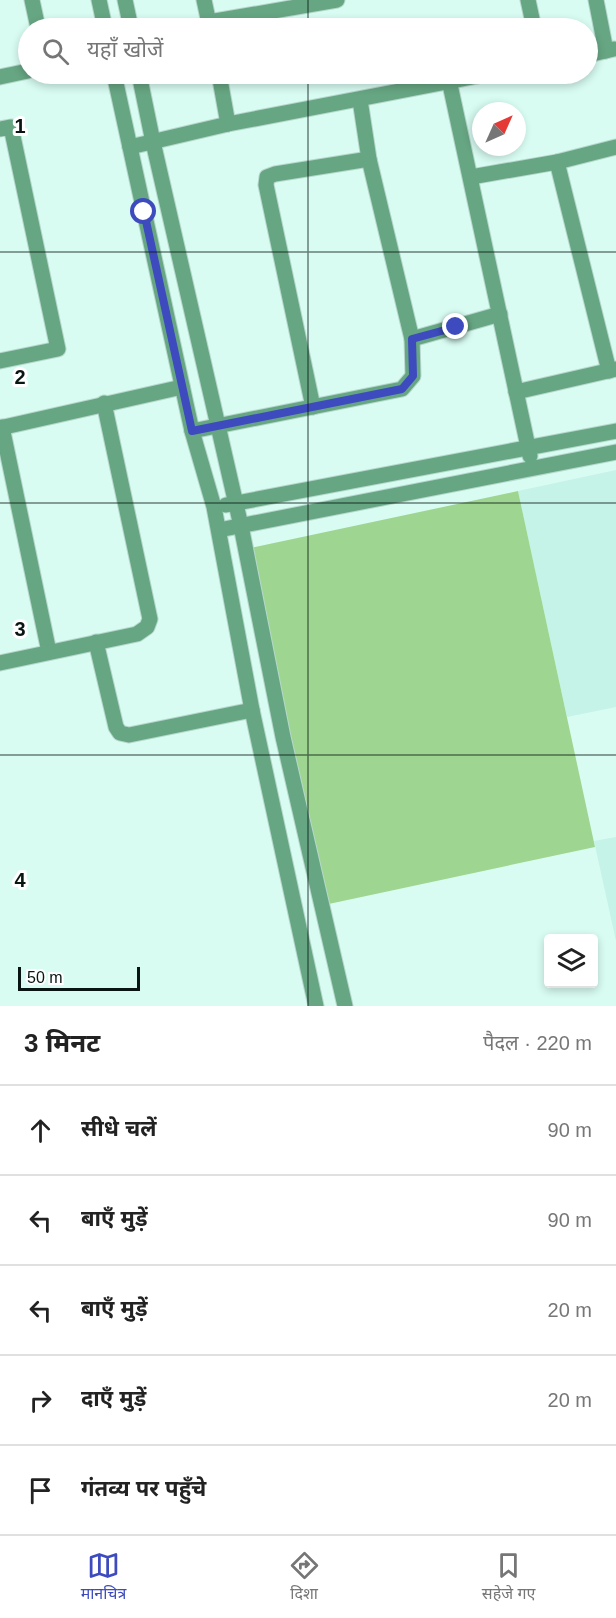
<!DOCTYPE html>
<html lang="hi">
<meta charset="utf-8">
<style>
body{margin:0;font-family:Arial,"Noto Sans Devanagari",sans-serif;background:#f2f2f2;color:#222}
.controls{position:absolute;right:18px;bottom:18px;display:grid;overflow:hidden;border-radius:6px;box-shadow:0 3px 9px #0003}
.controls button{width:54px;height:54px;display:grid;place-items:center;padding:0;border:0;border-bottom:2px solid #e0e0e0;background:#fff;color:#222;font:30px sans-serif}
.compass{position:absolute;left:472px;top:102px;width:54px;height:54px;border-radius:50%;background:#fff;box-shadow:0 3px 9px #0003;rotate:45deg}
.scale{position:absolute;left:18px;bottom:15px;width:122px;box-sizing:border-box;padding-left:6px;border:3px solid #081512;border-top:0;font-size:16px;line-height:21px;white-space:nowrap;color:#081512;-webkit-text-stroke:4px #fff;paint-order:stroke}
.stop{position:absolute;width:18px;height:18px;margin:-14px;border:4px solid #3d4bbe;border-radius:50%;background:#fff}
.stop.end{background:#3d4bbe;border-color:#fff;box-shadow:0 2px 6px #0008}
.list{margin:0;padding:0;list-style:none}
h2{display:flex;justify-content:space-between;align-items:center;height:78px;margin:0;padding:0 24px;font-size:26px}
h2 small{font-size:20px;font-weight:400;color:#767676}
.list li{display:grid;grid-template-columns:39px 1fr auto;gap:18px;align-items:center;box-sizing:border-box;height:90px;padding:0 24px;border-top:2px solid #e0e0e0}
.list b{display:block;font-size:22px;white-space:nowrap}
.list em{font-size:20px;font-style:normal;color:#767676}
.icon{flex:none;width:33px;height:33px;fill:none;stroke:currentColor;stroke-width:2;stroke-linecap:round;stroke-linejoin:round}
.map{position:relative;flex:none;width:616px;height:1006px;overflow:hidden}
.search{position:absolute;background:#fff;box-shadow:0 3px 9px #0003;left:18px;right:18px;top:18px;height:66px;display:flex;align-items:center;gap:15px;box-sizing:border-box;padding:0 21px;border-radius:33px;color:#767676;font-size:22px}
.sheet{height:528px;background:#fff}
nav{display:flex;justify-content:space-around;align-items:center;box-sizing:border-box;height:84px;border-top:2px solid #e0e0e0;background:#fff;font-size:16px;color:#767676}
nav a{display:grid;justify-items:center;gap:3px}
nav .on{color:#3d4bbe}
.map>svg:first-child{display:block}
.built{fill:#c5f3e7}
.green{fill:#9ed691}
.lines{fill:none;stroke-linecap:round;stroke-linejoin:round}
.minor-casing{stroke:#b7d7ce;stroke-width:17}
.minor{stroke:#67a683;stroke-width:15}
.route{stroke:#3d4bbe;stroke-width:8}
.grid{fill:none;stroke:#081512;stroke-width:1.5;stroke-opacity:0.55}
.grid-label{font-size:20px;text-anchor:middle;font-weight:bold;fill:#081512;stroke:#fff;stroke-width:6;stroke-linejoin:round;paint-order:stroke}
</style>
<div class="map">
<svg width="616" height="1006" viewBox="0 0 616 1006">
<rect width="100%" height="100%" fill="#d8fcf2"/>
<g class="built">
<polygon points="616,470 616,707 567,717 518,491"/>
<polygon points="616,837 616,941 594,841"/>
</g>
<polygon class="green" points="518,491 595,847 324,905 246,549"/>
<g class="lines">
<defs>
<g id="minor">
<polyline points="32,0 38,28"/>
<polyline points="99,0 105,28"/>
<polyline points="125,0 131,28"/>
<polyline points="204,0 210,28"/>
<polyline points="528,0 534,28"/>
<polyline points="596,0 606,51"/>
<polyline points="209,22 337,0"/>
<polyline points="588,55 614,49"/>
<polyline points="114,74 192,431 214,507 252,710 316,1006"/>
<polyline points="139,74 153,142 241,526 283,737 345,1006"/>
<polyline points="219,74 228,124"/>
<polyline points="0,77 28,71"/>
<polyline points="449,80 530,456"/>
<polyline points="0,129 11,127 58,349 0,361"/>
<polyline points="130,147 228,124 488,74"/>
<polyline points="557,162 609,371"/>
<polyline points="471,177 557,162 616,147"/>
<polyline points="412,339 500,314"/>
<polyline points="516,392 616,369"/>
<polyline points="313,407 266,185 267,177 275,174 369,159"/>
<polyline points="2,427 49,652"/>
<polyline points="0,428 182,387"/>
<polyline points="192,431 402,389 413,376 412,339 369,159 360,100"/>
<polyline points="226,505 616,431"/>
<polyline points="219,530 616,452"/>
<polyline points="96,642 116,727 120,733 129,735 252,710"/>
<polyline points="0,663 137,634 147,627 150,619 104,403"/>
</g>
</defs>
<use href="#minor" class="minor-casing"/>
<use href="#minor" class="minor"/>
</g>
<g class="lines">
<polyline class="route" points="144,212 192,431 402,389 413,376 412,339 456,327"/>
</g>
<path class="grid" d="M 308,0 L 308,28M 308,74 L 308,1006M 0,252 L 616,252M 0,503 L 616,503M 0,755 L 616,755"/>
<g class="grid-label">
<text x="20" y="133">1</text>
<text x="20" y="384">2</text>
<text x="20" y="636">3</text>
<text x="20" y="887">4</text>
</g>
</svg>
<div class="controls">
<button><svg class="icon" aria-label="layers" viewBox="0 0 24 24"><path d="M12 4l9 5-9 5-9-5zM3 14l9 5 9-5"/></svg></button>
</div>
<svg class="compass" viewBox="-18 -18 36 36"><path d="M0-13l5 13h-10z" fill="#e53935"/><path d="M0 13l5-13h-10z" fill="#767676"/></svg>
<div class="scale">50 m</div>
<div class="stop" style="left:144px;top:212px"></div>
<div class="stop end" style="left:456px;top:327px"></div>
<div class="search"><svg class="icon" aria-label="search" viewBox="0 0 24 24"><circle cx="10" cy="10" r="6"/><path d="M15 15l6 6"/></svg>यहाँ खोजें</div>
</div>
<section class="sheet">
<h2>3 मिनट<small>पैदल · 220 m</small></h2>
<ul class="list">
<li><svg class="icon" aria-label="ahead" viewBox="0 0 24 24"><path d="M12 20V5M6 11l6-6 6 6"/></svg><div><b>सीधे चलें</b></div><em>90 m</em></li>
<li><svg class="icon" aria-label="left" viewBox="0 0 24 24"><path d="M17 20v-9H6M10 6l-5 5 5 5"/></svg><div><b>बाएँ मुड़ें</b></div><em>90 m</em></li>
<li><svg class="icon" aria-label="left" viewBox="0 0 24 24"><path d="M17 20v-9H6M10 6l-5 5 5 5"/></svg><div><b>बाएँ मुड़ें</b></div><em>20 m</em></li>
<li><svg class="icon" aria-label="right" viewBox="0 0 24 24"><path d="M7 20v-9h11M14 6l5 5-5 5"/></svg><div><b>दाएँ मुड़ें</b></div><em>20 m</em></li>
<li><svg class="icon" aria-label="arrive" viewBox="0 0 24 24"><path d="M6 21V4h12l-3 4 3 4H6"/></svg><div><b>गंतव्य पर पहुँचे</b></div></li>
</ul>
</section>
<nav>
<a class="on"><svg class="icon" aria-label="map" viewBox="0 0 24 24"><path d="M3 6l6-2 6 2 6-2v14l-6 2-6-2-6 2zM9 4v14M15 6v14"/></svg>मानचित्र</a>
<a><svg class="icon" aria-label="directions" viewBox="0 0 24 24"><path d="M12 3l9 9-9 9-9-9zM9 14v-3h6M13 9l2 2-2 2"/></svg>दिशा</a>
<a><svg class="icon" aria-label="saved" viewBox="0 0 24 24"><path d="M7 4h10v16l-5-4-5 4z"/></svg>सहेजे गए</a>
</nav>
